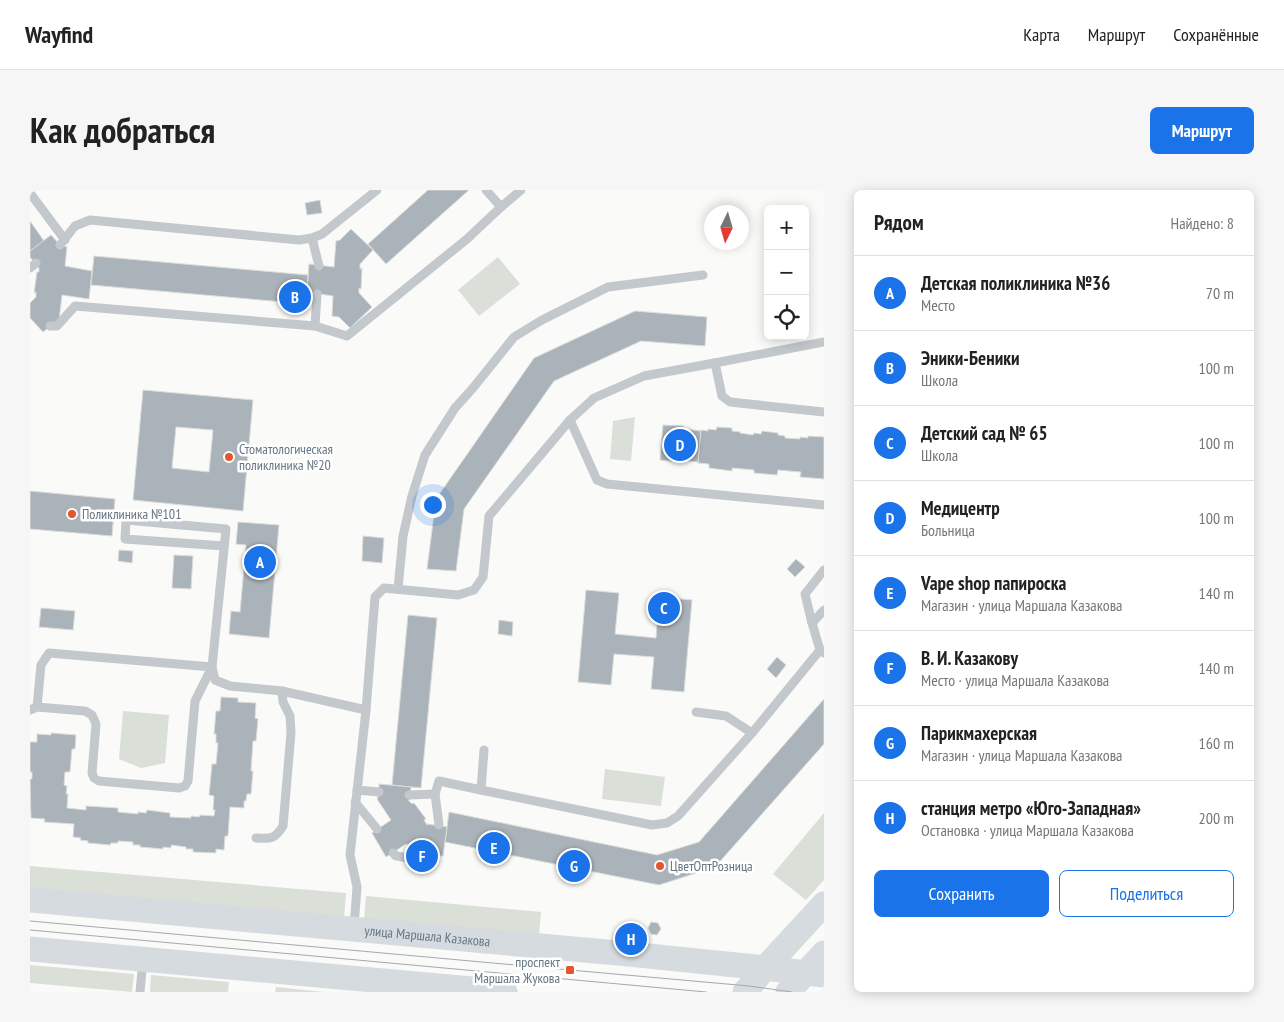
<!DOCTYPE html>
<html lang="ru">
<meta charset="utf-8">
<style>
body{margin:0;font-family:"PT Sans Narrow",sans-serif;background:#f6f6f6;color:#222}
.controls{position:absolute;right:15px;top:15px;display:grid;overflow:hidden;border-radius:8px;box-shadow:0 2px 12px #0003}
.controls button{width:45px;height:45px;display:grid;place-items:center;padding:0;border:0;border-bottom:1px solid #e0e0e0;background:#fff;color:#222;font:25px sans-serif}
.compass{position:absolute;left:674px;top:15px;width:45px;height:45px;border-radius:50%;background:#fff;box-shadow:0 2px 12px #0003;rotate:185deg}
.you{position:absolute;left:402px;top:314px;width:18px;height:18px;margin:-12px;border:4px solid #fff;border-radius:50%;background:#1a73e8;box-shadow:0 0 0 8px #1a73e833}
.badge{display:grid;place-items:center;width:32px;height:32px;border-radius:50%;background:#1a73e8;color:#fff;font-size:16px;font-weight:700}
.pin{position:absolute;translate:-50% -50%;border:2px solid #fff;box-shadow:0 1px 5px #0006}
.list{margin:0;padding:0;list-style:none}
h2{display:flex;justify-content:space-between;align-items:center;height:65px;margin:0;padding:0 20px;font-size:21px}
h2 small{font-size:16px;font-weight:400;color:#767676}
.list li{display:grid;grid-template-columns:32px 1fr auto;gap:15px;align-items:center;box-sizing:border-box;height:75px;padding:0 20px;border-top:1px solid #e0e0e0}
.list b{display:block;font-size:19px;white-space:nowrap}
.list p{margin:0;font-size:16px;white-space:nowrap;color:#767676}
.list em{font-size:16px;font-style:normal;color:#767676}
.actions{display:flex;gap:10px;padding:15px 20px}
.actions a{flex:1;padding:11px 0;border:1px solid #1a73e8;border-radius:8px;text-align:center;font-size:18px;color:#1a73e8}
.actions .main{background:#1a73e8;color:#fff}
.icon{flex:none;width:28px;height:28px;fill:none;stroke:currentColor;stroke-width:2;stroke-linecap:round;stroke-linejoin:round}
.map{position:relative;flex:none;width:794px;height:802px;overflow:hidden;border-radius:8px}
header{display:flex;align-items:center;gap:30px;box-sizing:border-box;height:70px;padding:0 25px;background:#fff;border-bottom:1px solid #e0e0e0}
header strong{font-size:24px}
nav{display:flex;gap:28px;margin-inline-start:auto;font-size:18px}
.intro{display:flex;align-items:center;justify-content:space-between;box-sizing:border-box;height:120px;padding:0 30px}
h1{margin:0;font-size:35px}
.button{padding:12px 22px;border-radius:8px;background:#1a73e8;color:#fff;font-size:18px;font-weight:700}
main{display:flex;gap:30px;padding:0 30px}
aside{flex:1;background:#fff;border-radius:8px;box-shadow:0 2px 12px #0003}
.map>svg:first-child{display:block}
.green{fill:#dadfd7}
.building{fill:#aab3b9;stroke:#dcdcda;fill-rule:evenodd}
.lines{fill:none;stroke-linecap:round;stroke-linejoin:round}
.lane{stroke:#c3c8cc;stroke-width:9}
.secondary{stroke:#d6dbdf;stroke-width:25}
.tram{stroke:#a2aab0;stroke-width:1}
.poi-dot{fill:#e4572e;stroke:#fff;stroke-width:2}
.labels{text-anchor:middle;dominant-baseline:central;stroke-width:5;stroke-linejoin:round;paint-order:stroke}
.poi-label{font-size:14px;fill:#657683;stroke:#fff;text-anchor:start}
.street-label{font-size:14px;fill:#657683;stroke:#fff}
</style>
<header>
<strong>Wayfind</strong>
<nav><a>Карта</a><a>Маршрут</a><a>Сохранённые</a></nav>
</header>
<div class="intro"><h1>Как добраться</h1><a class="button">Маршрут</a></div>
<main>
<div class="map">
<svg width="794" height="802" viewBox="0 0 794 802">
<rect width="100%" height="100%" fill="#fafaf8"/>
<g class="green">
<polygon points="468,67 490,94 449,126 428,100"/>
<polygon points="605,227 601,271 580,269 583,231"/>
<polygon points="93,521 139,525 135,573 111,578 89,569"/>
<polygon points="575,579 635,587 631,616 572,609"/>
<polygon points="794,623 794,690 776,710 743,684"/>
<polygon points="0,676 316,703 314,728 0,700"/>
<polygon points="336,706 511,722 509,746 334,730"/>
<polygon points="0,775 104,784 102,802 0,793"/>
<polygon points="121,785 199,792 198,802 120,802"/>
<polygon points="246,797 294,802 245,802"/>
</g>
<g class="building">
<polygon points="398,0 439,0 356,74 338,54"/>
<polygon points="290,10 292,23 277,25 275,13"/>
<polygon points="0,31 14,51 0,61"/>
<polygon points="321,39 343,60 330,74 330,79 332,78 331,99 329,98 329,103 342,117 320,138 309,127 302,126 303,106 277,102 279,74 304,77 306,51 310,50"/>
<polygon points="21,45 30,55 37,57 35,76 62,81 59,109 32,105 29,131 25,132 13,142 0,128 0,113 6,107 6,102 4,103 7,82 9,82 9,78 0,67 0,61"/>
<polygon points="64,66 278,85 276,114 61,95"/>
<polygon points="605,121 677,127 675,156 611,151 524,191 434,319 426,381 397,379 406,309 504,168"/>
<path d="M 113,200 L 223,210 L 213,321 L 103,310 ZM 146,237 L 183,240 L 179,282 L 142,278 Z"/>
<polygon points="633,235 653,236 655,239 671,241 668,272 648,270 647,272 630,270"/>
<polygon points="687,237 702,238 702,241 710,242 710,243 723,245 724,243 731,244 732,241 748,243 748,245 755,246 755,248 770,249 770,247 778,248 778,246 794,247 794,289 770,287 771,282 759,281 748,280 747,285 724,283 724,280 702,278 702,281 679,278 679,274 668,273 671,240 678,241 678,239 686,240"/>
<polygon points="0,301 85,309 82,346 0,339"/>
<polygon points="208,332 249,335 239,448 199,444 201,421 210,422 216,355 206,354"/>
<polygon points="333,346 354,348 352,373 332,371"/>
<polygon points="89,360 103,361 102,373 88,371"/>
<polygon points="144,365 163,366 161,399 142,398"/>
<polygon points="766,369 775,377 765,387 757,379"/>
<polygon points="556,400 589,403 585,444 626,448 629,407 662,410 654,502 621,499 624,467 584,464 581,495 548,492"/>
<polygon points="11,418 45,421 43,440 9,437"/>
<polygon points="378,425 407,428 391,598 362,595"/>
<polygon points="469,430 483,432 482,446 468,444"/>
<polygon points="747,467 756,475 746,488 737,479"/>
<polygon points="191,507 208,508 208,512 226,513 225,528 228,529 226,551 223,551 221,581 223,581 221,604 217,604 216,611 214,611 214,618 200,617 198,646 195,646 194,660 186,659 186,663 163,662 163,659 156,659 156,657 141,655 141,658 133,657 133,659 110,657 110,655 103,655 103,652 88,651 88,653 81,653 80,655 58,653 58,651 50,650 51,648 43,647 44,634 14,632 15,629 1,628 0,589 2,589 2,582 0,582 0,552 7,552 7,544 21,545 21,543 46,545 45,559 42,559 40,582 35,582 34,595 37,596 36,604 38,604 37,618 56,620 56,616 88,618 88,622 108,624 108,622 116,623 117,620 140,623 140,627 161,628 161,626 169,627 170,625 184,626 185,620 183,620 184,606 179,605 182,574 186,574 188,553 186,553 186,544 184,544 186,521 190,521"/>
<polygon points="794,509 794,554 685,677 629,695 415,652 419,622 627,665 669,652"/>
<polygon points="349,594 381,597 379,611 378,610 382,614 384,613 396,629 394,630 397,635 397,634 417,637 413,666 397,665 394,667 390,666 381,655 376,654 356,667 342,643 361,630 347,609 349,605"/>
<polygon points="621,732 628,733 631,739 627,745 621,744 618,738"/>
</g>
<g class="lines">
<g class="lane">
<polyline points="456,0 471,17"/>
<polyline points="0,3 35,50"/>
<polyline points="282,48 289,76"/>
<polyline points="30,55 45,36 60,30 269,50 282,48 292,44 347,0"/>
<polyline points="0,78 6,73"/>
<polyline points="20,136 27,136 45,116 285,136 317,146 437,49 471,17 491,0"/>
<polyline points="285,136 287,104"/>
<polyline points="685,173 692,206 700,212 794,222"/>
<polyline points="540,230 567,290 577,294 794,315"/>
<polyline points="368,399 373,346 382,306 395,265 425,218 443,198 484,147 512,130 578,97 673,85"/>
<polyline points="782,433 775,404 794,380"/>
<polyline points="794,463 790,460 782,433 794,420"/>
<polyline points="7,517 11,475 19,463 182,477 185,490 200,496 252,501 336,520"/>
<polyline points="0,520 7,517 55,521 62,525 66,534 62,583 64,588 69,591 149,598 155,596 158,591 165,511 182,477 196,339 96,330 95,349 194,356"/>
<polyline points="666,522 696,526 722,543"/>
<polyline points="454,560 451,600 622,635 637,633 648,626 722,543 790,460"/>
<polyline points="327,600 349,602"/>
<polyline points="379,605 405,604"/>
<polyline points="325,612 347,639"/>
<polyline points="409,635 405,604 409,591 451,600"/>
<path d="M 226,648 C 241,649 245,649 253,636 L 261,543 L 260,526 L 253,512 L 252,501"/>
<polyline points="363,663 366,666 394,670 406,665"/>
<polyline points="324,737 327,697 320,665 336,520 345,407 354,398 428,405 444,400 453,387 459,326 540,230 564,208 614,186 690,172 794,152"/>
<polyline points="110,802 113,770"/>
</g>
<g class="secondary">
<path id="s1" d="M 0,710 L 599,764 L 735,778 L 794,785"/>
<polyline points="0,759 475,802"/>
<polyline points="715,802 735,778 794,714"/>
<polyline points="758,802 794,763"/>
</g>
<g class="tram">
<polyline points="0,731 540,780 719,796 762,802"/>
<polyline points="0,740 676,802"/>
</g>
</g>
<g class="poi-dot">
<circle cx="199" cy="267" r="5"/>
<circle cx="42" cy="324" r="5"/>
<circle cx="630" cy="676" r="5"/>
<rect x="535" y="775" width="10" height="10" rx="2.5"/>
</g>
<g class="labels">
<g class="poi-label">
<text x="209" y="259">Стоматологическая<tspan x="209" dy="16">поликлиника №20</tspan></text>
<text x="52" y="324">Поликлиника №101</text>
<text x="640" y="676">ЦветОптРозница</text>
<text x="530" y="772" text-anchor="end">проспект<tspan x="530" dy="16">Маршала Жукова</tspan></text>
</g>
<g class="street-label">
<text stroke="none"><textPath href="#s1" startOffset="399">улица Маршала Казакова</textPath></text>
</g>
</g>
</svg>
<div class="controls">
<button>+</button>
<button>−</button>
<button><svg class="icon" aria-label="locate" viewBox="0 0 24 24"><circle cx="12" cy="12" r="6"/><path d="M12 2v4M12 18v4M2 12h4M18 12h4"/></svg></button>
</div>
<svg class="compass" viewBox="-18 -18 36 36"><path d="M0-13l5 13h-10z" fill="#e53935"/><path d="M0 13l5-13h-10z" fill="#767676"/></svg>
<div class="you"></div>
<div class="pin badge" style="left:230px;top:372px">A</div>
<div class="pin badge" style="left:265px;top:107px">B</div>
<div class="pin badge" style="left:634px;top:418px">C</div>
<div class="pin badge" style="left:650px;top:255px">D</div>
<div class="pin badge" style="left:464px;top:658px">E</div>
<div class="pin badge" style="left:392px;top:666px">F</div>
<div class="pin badge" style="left:544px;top:676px">G</div>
<div class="pin badge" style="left:601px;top:749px">H</div>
</div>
<aside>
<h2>Рядом<small>Найдено: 8</small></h2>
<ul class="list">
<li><span class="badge">A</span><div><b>Детская поликлиника №36</b><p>Место</p></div><em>70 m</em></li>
<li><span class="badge">B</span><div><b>Эники-Беники</b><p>Школа</p></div><em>100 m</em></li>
<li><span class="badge">C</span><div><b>Детский сад № 65</b><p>Школа</p></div><em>100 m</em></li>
<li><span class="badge">D</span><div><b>Медицентр</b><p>Больница</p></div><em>100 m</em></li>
<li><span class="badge">E</span><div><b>Vape shop папироска</b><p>Магазин · улица Маршала Казакова</p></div><em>140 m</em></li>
<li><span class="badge">F</span><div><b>В. И. Казакову</b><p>Место · улица Маршала Казакова</p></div><em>140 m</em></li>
<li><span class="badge">G</span><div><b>Парикмахерская</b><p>Магазин · улица Маршала Казакова</p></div><em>160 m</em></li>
<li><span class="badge">H</span><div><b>станция метро «Юго-Западная»</b><p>Остановка · улица Маршала Казакова</p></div><em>200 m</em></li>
</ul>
<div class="actions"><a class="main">Сохранить</a><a>Поделиться</a></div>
</aside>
</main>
